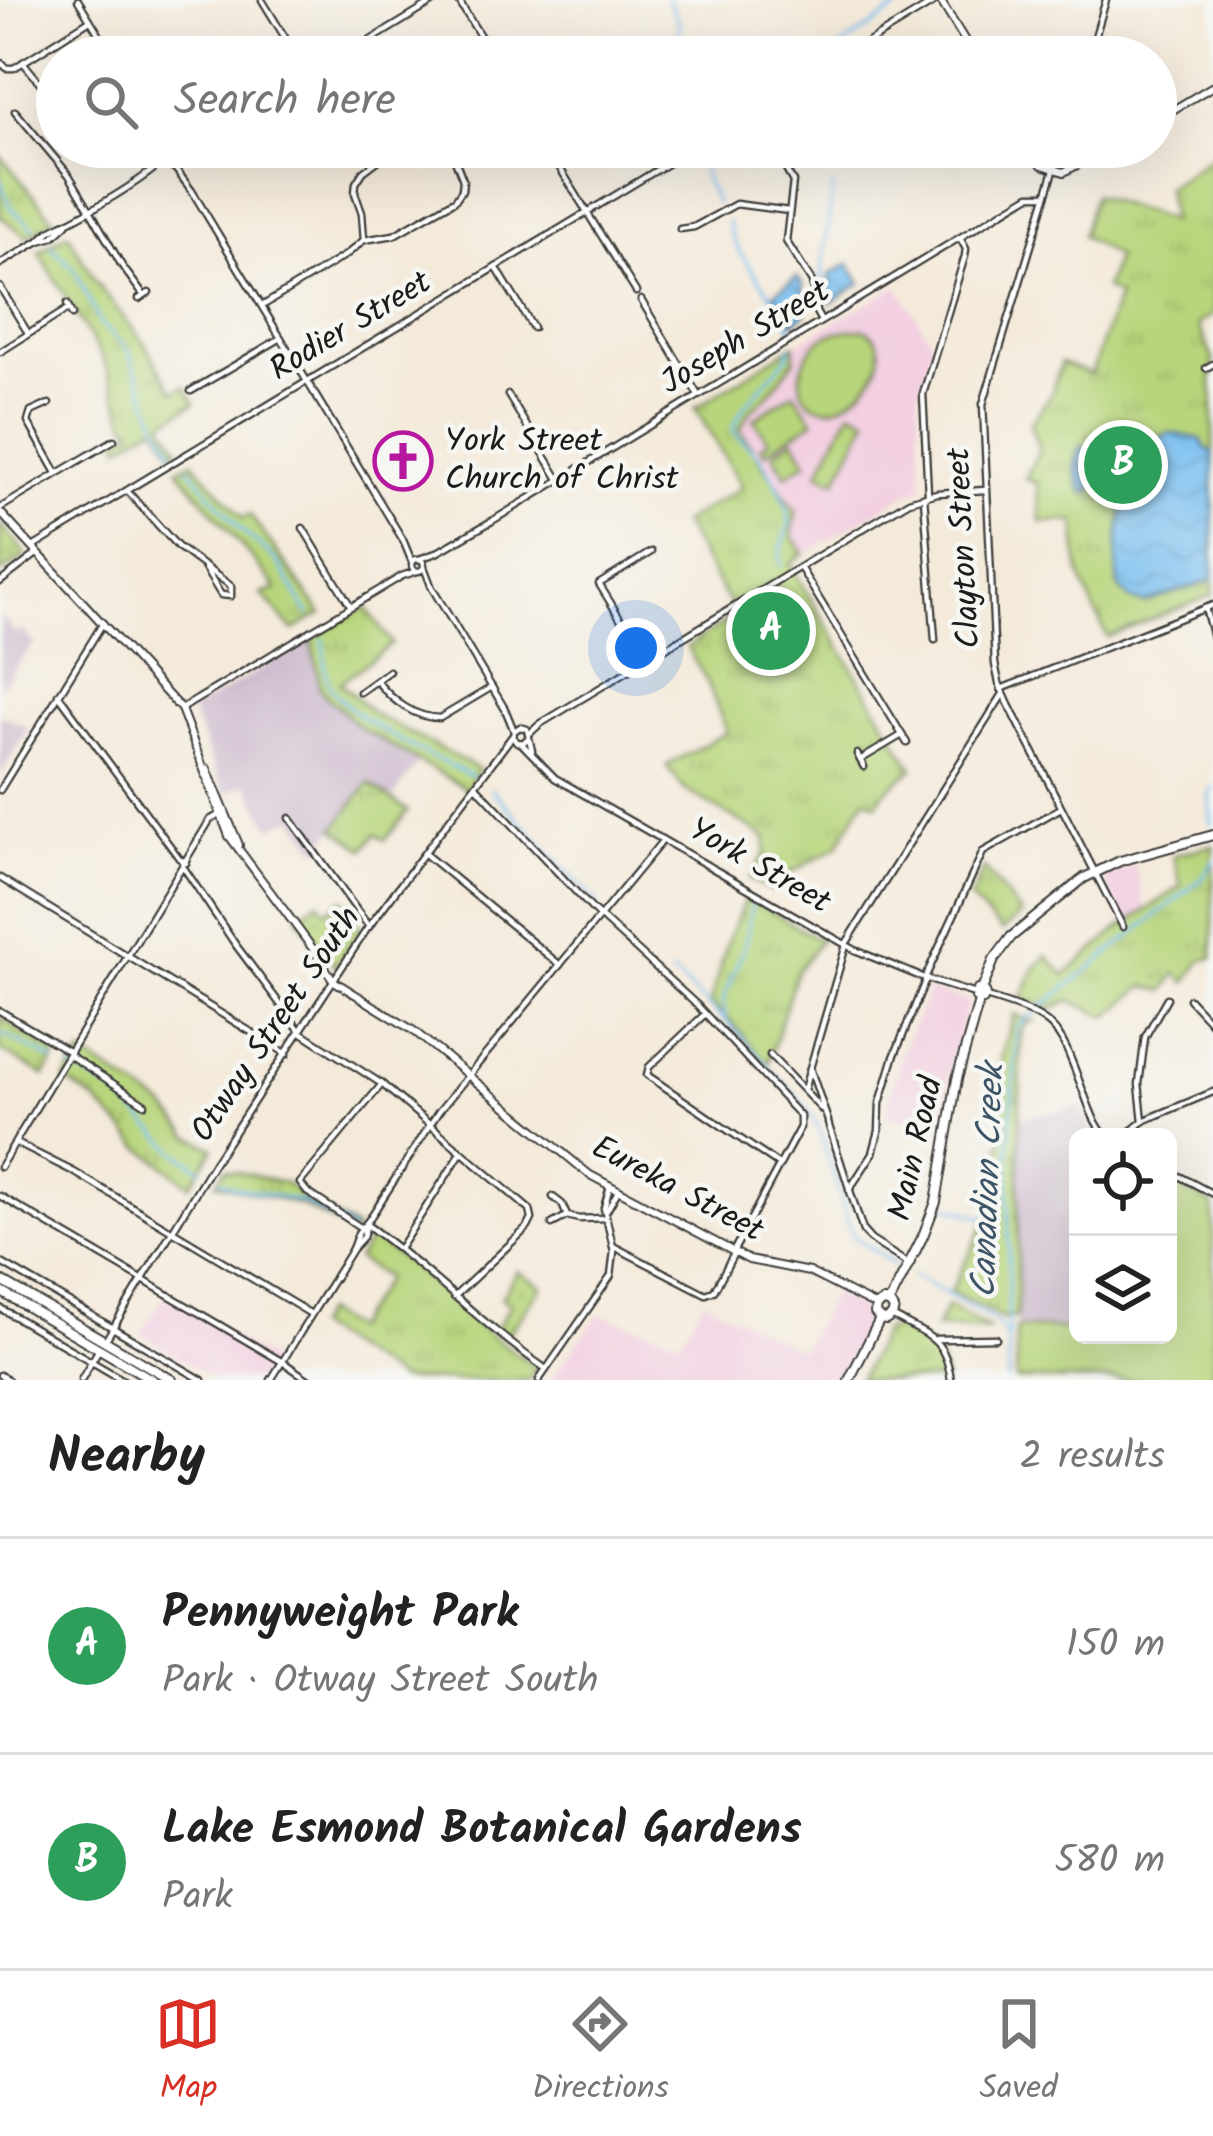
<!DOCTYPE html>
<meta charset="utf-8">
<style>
body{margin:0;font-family:Kalam,sans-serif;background:#f6f6f6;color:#222}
.controls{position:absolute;right:36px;bottom:36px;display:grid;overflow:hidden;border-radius:18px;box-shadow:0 12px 48px #0002}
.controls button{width:108px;height:108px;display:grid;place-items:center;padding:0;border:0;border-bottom:3px solid #e0e0e0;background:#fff;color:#222;font:60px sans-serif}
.you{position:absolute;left:636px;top:648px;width:42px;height:42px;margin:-30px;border:9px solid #fff;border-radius:50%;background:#1a73e8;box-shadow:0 0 0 18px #1a73e833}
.badge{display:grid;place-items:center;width:78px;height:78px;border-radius:50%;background:#d93025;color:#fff;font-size:39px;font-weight:700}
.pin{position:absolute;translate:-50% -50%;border:6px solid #fff;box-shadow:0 3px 12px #0006}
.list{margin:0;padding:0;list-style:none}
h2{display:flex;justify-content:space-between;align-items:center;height:156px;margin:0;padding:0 48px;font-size:51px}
h2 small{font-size:39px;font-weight:400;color:#767676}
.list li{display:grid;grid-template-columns:78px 1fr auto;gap:36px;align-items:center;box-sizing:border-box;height:216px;padding:0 48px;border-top:3px solid #e0e0e0}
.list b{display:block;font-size:45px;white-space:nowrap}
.list p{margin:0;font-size:39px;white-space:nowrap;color:#767676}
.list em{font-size:39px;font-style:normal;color:#767676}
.icon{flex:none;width:66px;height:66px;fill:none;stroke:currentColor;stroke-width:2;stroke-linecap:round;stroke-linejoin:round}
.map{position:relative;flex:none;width:1213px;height:1380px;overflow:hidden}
.search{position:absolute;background:#fff;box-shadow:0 12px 48px #0002;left:36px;right:36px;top:36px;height:132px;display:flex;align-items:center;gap:30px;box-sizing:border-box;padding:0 42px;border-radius:66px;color:#767676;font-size:45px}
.sheet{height:588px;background:#fff}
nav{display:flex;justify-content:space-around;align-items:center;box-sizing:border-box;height:168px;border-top:3px solid #e0e0e0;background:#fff;font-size:33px;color:#767676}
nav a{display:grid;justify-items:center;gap:6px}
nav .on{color:#d93025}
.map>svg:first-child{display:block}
.built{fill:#f2cfe1}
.industrial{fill:#cfbdcf}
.grass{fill:url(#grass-dots);stroke:#6a784c;stroke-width:3}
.park{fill:url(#park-tufts);stroke:#6a784c;stroke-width:3}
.pitch{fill:#b8d57b;stroke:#6a784c;stroke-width:3}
.water{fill:url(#water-waves);stroke:#4a6e86;stroke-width:3}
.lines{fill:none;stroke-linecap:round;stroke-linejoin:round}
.stream{stroke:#79bff1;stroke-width:3}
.minor-casing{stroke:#3c3b38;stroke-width:9}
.tertiary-casing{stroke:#3c3b38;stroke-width:10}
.secondary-casing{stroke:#3c3b38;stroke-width:12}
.minor{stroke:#fff;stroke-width:4.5}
.tertiary{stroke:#fff;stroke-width:6}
.secondary{stroke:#fff;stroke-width:8}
.labels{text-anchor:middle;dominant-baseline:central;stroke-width:9;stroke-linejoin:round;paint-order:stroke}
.street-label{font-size:33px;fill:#1c1c1c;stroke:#f6f6f2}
.poi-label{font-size:33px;fill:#1c1c1c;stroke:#f6f6f2;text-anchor:start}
.water-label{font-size:36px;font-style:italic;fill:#3d5567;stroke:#f6f6f2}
</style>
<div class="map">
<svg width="1213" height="1380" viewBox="0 0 1213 1380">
<defs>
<pattern id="grass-dots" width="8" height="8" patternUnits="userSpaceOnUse" patternTransform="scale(3)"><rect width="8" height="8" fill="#b8d57b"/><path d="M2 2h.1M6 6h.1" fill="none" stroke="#9eb66a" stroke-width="1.8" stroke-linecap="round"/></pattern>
<pattern id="park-tufts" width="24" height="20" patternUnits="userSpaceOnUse" patternTransform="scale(3)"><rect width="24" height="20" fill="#b8d57b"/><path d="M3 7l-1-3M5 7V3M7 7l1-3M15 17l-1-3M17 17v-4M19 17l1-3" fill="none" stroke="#9eb66a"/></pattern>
<pattern id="water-waves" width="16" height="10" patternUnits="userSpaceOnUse" patternTransform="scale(3)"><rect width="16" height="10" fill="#79bff1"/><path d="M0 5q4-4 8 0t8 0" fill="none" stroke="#68a4ce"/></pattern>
</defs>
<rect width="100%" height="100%" fill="#f6f6f2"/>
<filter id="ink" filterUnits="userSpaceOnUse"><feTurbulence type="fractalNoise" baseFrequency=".00833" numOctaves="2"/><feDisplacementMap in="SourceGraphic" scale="24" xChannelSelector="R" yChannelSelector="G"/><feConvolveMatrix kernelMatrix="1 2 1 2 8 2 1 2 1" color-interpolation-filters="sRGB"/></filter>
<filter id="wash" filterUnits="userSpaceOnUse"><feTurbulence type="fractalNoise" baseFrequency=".004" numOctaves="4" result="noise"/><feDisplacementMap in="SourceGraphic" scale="48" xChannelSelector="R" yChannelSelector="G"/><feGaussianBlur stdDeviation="2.7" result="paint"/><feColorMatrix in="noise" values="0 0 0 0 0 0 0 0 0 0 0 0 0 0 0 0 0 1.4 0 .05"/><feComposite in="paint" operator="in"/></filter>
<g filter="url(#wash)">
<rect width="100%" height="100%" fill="#f4eada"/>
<g class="built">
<polygon points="898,286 933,345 918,396 922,487 907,493 804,554 739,430 750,411 770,393 795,359 794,345"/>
<polygon points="1135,865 1146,911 1128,925 1103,877"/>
<polygon points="929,989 969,1002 950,1066 940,1125 886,1115 901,1054"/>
<polygon points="833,1293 861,1309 866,1325 840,1380 551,1380 599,1314 681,1340 703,1300 801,1351"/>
<polygon points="164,1297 272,1361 262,1380 216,1380 141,1334"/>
</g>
<g class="industrial">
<polygon points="0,615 16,634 22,630 35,643 0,687"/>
<polygon points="312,638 320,689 331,701 363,730 420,760 392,799 368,783 318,851 294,817 271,828 247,783 225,794 191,711"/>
<polygon points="0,714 29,728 0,775"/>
<polygon points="1081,1107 1093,1137 1078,1137 1078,1329 1016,1328 1021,1118"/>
</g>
<g class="grass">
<polygon points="343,899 362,929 335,966 298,917 318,901 324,909 328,910"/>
<polygon points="517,1271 542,1286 507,1336 496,1328 510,1305 501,1298"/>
</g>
<g class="park">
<polygon points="0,155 54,220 27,237 0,216"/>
<path d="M 1213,155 L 1213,315 L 1198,324 L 1213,359 L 1213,375 L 1211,377 L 1213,397 L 1213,595 L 1107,637 C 1097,613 1081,587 1078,561 C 1076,548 1077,534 1075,521 L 1041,522 L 1037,483 L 1025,479 L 1039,450 L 1030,424 L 1051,394 L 1061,363 L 1091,374 L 1118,296 L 1105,289 L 1116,257 L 1082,236 L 1094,195 L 1171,221 L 1166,188 Z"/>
<polygon points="68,233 96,283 143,341 174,392 185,386 195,403 163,422 179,448 173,452 156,425 121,446 120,435 133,431 132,427 126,422 103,359 39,252"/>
<polygon points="794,345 795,359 770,393 750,411 740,430 796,512 792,535 804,554 790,564 913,768 884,793 877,804 865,798 837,847 792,872 771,891 750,879 766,852 766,837 685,790 666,766 727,732 707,682 687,647 736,615 682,523 742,487 695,408"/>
<polygon points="193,461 243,518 250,515 322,614 293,630 262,594 277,589 178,469"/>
<polygon points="0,524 25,552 24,558 0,573"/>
<polygon points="366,607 392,644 340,683 375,715 479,769 467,789 363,730 331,701 320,689 312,638"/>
<polygon points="369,783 408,811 385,840 376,834 364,849 335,828"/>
<polygon points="1213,845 1213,958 1202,960 1186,983 1176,973 1165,991 1145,986 1108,1017 1069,1000 1053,1009 1021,998 1036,967 1047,956 1065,975 1119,929 1181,886 1173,855"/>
<polygon points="984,868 1022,915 1002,931 970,899"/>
<polygon points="746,897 820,940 796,972 768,1065 730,1021 710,1003 728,939"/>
<path d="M 1014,1015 L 1034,1021 L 1026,1023 L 1021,1036 L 1017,1317 L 1003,1319 L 950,1292 L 990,1213 L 1004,1122 C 989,1095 1004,1044 1014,1015 Z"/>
<polygon points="0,1017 57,1055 45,1076 0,1050"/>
<polygon points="82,1054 164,1106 190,1136 214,1148 190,1185 140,1147 96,1101 65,1080"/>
<polygon points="225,1169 286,1183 303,1199 356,1230 354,1233 301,1205 216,1183"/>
<polygon points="371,1238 412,1266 482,1329 537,1368 528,1380 399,1380 314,1327 323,1312 352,1329 386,1278 357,1259"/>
<polygon points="948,1305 990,1330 936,1328"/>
<path d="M 895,1328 C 925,1342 939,1345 945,1380 L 859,1380 L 884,1330 Z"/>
</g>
<g class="pitch">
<path d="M 864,329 C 910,350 849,420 818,406 C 786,392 803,349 826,336 C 839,330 850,330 864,329 Z"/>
<polygon points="794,392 814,421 764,453 764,449 760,447 769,441 754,419"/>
<polygon points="851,410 868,419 836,481 819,472"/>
<polygon points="794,439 807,462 786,475 773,453"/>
<polygon points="1168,1181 1213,1205 1213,1380 1016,1380 1016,1328 1078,1329 1078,1335 1168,1335"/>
</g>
<g class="water">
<polygon points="849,264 861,283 831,303 829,275"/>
<polygon points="797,277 803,285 806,313 794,323 773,294"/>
<path d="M 1171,433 L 1201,439 L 1205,447 L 1213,453 L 1213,580 L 1145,603 L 1131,600 L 1119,587 L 1117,567 L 1118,544 L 1126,485 C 1144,463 1137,442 1171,433 Z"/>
<path d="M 1087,447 L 1098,480 L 1090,492 L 1082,491 C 1076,476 1072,462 1080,448 Z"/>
</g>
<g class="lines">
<g class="stream">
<polyline points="668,0 680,25 674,57"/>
<polyline points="830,55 910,0"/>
<polyline points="701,158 705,180 716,203"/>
<polyline points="0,180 10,207 34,228"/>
<path d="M 728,222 C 734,260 778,293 791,329"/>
<polyline points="51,246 74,269 100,323 128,350 158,424 173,450"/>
<polyline points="822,305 822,272 833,185"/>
<polyline points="188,467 240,529 277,561 309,615"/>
<path d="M 781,566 C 776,547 790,536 789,518 C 788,502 770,471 760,457 C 752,446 739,441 733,429 L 743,408 L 788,356 L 790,347"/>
<path d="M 323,639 C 327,654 322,672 330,685 C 352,723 433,756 471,776"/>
<polyline points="491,789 598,905"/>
<polyline points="1212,825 1209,794 1213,787"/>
<polyline points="672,973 727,1022 807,1108 819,1128 853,1236 896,1266"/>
<polyline points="725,1017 723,999 745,945 752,904"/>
<polyline points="0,1033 53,1060"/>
<polyline points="72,1068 112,1090 178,1153 201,1169"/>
<polyline points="219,1180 235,1187 305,1203 352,1230"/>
<polyline points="946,1206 990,1219 1000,1236"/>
<polyline points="913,1276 987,1316 998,1324 1006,1336"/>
<polyline points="1008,1380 1009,1148 1017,1027 1203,878 1213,860"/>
</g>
</g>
</g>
<g filter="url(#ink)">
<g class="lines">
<defs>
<g id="minor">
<polyline points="78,0 113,57"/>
<polyline points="262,0 297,57"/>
<polyline points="458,0 493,57"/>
<polyline points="343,57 437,0"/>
<polyline points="844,57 938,0"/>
<polyline points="949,57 968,45"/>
<polyline points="1089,57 1106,0"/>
<polyline points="0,62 7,68 14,68 90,20"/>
<polyline points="23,62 45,89"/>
<polyline points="15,111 69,175 90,210"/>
<polyline points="547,147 636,292"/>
<polyline points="773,147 793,182 786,241 812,282 816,312 821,321"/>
<polyline points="1061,147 983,404 995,664 999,683 1009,705 1123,927"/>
<circle cx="173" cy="160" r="7"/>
<polyline points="181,160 194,147"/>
<polyline points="174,167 192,191 377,497 403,540 412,562"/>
<polyline points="90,210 122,266 144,296"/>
<polyline points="680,229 694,227 736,204 789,211"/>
<polyline points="364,240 362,213 355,193 356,183 363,172 396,147"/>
<path d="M 39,241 C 49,229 59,227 72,220 C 104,203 139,183 166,159"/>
<polyline points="0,264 39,241 53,237 67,224"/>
<polyline points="496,267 533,328"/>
<polyline points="0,287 28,333"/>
<polyline points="139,299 149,293"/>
<polyline points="641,300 698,395"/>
<polyline points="67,304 72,315"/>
<polyline points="262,306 346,255 364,240 394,235 455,200 462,190 463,180 450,147"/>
<polyline points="0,352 68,309"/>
<polyline points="1206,368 1213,364"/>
<polyline points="191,391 281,338"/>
<polyline points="508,395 559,479"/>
<polyline points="49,404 31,412 28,422 57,473"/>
<polyline points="127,491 178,547 231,586 231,596 221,595 204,567"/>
<polyline points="928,494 923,394 965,256 966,249 960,238"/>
<polyline points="924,497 935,640"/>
<polyline points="0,508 114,440"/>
<polyline points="303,528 350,605"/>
<polyline points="33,547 695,147"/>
<circle cx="418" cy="565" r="6"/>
<polyline points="419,559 436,553 492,521 1030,195 1046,195"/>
<polyline points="424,567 432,588 505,709 514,731"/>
<polyline points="801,569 907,743"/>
<polyline points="0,582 38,553"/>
<polyline points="1205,608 1213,637"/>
<polyline points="646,660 599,584 651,552"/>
<path d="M 377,681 C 392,701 415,718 440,718 L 492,687"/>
<polyline points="1001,689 1213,605"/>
<polyline points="360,692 389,671"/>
<polyline points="58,694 179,858 186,863"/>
<polyline points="181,709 402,576 417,571"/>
<polyline points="529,734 540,724 909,501 937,493 986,490"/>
<polyline points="528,738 523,743 517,742 513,737 514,731 520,727 527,729 532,751"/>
<polyline points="521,743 555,778 855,950 926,979 975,994"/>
<polyline points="857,754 864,767"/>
<polyline points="860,760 902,735"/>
<polyline points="476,786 594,911 698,1006 800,1116 800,1127 733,1252"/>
<polyline points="0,790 103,623"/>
<polyline points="290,818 369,927"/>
<polyline points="425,854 560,965"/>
<polyline points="184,868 235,944 301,1032 382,1084 530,1210 532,1219 528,1227 454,1297"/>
<polyline points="0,878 287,1054"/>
<polyline points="925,978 983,852 1061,808"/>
<path d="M 986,997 C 1062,1020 1058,1026 1085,1096 C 1091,1112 1095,1125 1107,1137"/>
<polyline points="1189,999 1213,1025"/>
<polyline points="0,1011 70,1052"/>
<polyline points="705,1014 649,1067 647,1075 779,1165"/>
<polyline points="69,1055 145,1104"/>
<polyline points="770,1055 824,1112"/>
<polyline points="804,1090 810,1068"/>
<polyline points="828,1121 810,1068 847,942 1003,694"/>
<polyline points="1143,1121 1139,1084 1145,1037 1167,998"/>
<polyline points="828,1123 863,1231 871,1240 907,1263"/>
<polyline points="1124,1137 1143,1121 1213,1092"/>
<polyline points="16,1143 74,1172 311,1314"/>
<polyline points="0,1167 210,820 219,815"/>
<polyline points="1168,1170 1213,1194"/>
<polyline points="849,1190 873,1153 879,1131 880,1103 894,1057 926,979"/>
<polyline points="0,1196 286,1364 309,1380"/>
<polyline points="553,1197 562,1204 567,1216"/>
<polyline points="606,1212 618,1191"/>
<polyline points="552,1224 567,1216 579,1219 605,1218"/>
<path d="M 367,1225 C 430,1270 482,1325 546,1369"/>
<polyline points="360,1227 307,1192 300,1183 382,1084"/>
<polyline points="613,1246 706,1294 714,1291 734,1253"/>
<polyline points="352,1249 358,1233 368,1221 439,1111 663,840"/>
<polyline points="399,1249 461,1153"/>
<polyline points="0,1262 202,1380"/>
<polyline points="0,1308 123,1380"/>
<path d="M 892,1316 C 927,1336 945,1336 951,1380"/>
<polyline points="936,1339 996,1338"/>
<polyline points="105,1341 213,1164 367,929 513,735"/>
<polyline points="0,1375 8,1380"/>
<polyline points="81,1380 99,1349"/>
<polyline points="271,1380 352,1249 363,1237 366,1227"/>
<polyline points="539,1380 611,1276 614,1251 604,1208 610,1186"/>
</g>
<g id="tertiary">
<polyline points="940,0 975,57"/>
<polyline points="1156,120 1213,86"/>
<polyline points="1030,147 1042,165 1064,172 1110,147"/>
<polyline points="0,512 181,709 229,836 319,957"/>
<polyline points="207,769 239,845"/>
<polyline points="318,957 334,981 414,1031 590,1175 749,1260 809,1272 876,1306"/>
</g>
<g id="secondary">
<polygon points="978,990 985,993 983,1000 976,998"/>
<polyline points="982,990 994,960 1011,937 1084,878 1120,861 1213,835"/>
<polyline points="0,1280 172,1380"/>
<polyline points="0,1291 153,1380"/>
<polyline points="889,1303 923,1236 936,1202 957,1079 979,1001"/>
<polyline points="880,1319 886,1320 892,1316 894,1309 889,1303"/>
<polyline points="880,1319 875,1313 876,1306 883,1302 889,1303"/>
<polyline points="849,1380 880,1319"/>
</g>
</defs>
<use href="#minor" class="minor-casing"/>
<use href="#tertiary" class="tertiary-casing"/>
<use href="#secondary" class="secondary-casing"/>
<use href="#minor" class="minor"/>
<use href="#tertiary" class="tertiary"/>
<use href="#secondary" class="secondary"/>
</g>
</g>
<defs>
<symbol id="church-ring" viewBox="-11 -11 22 22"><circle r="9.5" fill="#f6f6f2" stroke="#b5179e" stroke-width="1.5"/><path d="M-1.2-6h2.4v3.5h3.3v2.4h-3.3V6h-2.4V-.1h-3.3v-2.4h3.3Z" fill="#b5179e"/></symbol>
</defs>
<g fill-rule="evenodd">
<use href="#church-ring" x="370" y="428" width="66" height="66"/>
</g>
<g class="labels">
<g class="street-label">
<text transform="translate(351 327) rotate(-31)">Rodier Street</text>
<text transform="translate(746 338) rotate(-31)">Joseph Street</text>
<text transform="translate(965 548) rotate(-93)">Clayton Street</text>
<text transform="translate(759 867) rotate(30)">York Street</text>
<text transform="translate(277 1025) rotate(-56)">Otway Street South</text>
<text transform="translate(917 1149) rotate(-77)">Main Road</text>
<text transform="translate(677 1190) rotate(28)">Eureka Street</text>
</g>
<g class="poi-label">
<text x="445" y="442">York Street<tspan x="445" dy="38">Church of Christ</tspan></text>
</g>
<g class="water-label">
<text transform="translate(989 1181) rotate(-88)">Canadian Creek</text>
</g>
</g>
</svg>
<div class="controls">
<button><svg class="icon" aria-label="locate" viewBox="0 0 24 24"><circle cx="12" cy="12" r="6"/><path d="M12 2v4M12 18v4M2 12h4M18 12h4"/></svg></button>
<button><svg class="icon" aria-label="layers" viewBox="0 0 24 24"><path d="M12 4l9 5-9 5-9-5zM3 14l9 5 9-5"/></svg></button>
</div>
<div class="you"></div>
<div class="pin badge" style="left:771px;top:631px;background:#2e9e5b">A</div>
<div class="pin badge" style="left:1123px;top:465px;background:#2e9e5b">B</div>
<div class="search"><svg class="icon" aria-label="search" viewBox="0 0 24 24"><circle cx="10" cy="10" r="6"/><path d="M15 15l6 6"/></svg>Search here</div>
</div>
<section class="sheet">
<h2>Nearby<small>2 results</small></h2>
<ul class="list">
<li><span class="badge" style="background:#2e9e5b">A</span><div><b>Pennyweight Park</b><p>Park · Otway Street South</p></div><em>150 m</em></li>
<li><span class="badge" style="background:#2e9e5b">B</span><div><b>Lake Esmond Botanical Gardens</b><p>Park</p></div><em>580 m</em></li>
</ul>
</section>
<nav>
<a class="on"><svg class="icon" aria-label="map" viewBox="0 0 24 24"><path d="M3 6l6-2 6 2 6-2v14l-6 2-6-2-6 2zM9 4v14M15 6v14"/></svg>Map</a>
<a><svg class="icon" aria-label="directions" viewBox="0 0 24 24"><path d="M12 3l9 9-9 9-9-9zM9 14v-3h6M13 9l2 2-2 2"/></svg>Directions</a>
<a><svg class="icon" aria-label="saved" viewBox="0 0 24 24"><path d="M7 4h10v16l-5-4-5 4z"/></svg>Saved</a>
</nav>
